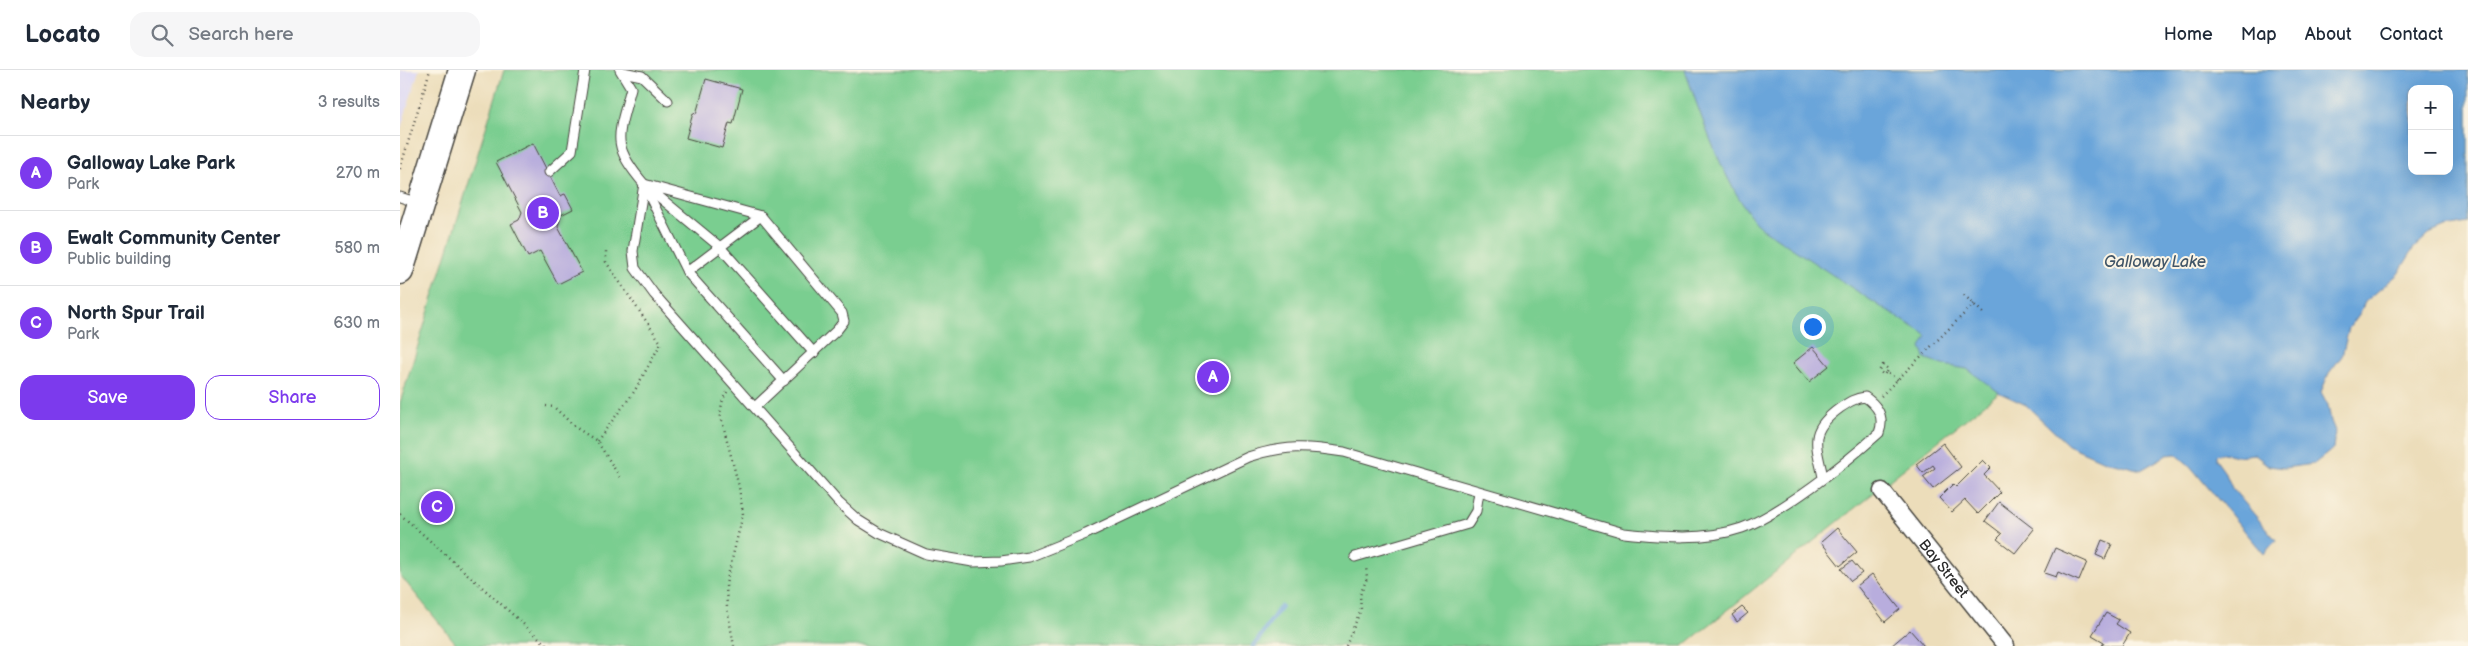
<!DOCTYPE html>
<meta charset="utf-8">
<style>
body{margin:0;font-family:"Balsamiq Sans",sans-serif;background:#f6f6f7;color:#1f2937}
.controls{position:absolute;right:15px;top:15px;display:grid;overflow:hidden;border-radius:10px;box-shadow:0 5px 20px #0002}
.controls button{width:45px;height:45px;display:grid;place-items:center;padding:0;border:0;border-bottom:1px solid #e0e1e3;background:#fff;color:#1f2937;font:25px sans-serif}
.you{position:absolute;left:1412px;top:256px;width:18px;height:18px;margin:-12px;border:4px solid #fff;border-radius:50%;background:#1a73e8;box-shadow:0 0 0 8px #1a73e833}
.badge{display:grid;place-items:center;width:32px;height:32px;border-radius:50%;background:#7c3aed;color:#fff;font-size:16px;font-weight:700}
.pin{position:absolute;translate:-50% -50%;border:2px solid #fff;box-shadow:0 1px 5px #0006}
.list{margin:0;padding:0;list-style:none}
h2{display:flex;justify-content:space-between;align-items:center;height:65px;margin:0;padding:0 20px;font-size:21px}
h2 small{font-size:16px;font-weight:400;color:#747a83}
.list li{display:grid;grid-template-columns:32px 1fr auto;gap:15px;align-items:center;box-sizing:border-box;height:75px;padding:0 20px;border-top:1px solid #e0e1e3}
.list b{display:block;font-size:19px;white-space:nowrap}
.list p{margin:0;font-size:16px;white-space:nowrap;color:#747a83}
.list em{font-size:16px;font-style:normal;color:#747a83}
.actions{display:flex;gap:10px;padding:15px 20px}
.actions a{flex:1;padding:11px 0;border:1px solid #7c3aed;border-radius:15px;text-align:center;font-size:18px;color:#7c3aed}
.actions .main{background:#7c3aed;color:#fff}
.icon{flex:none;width:28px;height:28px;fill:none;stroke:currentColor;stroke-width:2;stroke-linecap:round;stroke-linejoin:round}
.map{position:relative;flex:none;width:2068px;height:576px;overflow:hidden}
header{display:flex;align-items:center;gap:30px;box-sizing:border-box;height:70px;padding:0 25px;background:#fff;border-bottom:1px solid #e0e1e3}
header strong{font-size:24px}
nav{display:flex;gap:28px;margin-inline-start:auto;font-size:18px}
.search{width:350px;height:45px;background:#f6f6f7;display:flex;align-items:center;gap:12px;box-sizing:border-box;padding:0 18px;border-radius:15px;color:#747a83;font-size:19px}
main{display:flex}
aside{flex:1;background:#fff}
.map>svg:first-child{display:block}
.built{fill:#d9d6f7}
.green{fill:#7ace90;stroke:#527c5e}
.water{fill:#6aa5da;stroke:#4a6882;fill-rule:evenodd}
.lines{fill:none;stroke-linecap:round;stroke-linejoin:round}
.stream{stroke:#6aa5da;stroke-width:4.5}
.building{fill:#b8addd}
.lane-casing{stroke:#484640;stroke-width:11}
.street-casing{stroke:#484640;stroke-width:19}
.primary-casing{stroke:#484640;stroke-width:29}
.path{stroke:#484640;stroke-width:2.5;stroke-dasharray:1 4;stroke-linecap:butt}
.lane{stroke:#fff;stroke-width:9}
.street{stroke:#fff;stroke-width:16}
.primary{stroke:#fff;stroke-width:26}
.labels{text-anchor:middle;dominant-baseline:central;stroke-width:4;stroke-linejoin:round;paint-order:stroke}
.street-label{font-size:15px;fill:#2b2b2b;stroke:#fcf5e5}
.water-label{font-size:16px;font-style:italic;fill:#415668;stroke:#fcf5e5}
</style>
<header>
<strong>Locato</strong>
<div class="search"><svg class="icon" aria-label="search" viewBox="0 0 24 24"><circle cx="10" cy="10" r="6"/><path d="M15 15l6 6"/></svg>Search here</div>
<nav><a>Home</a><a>Map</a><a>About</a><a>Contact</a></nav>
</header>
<main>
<aside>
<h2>Nearby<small>3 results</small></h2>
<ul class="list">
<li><span class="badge">A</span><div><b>Galloway Lake Park</b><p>Park</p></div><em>270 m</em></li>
<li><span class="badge">B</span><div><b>Ewalt Community Center</b><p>Public building</p></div><em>580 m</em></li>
<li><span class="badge">C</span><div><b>North Spur Trail</b><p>Park</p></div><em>630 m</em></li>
</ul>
<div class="actions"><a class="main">Save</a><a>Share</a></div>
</aside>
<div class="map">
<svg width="2068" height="576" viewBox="0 0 2068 576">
<rect width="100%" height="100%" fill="#fcf5e5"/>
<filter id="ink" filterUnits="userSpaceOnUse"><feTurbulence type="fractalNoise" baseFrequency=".02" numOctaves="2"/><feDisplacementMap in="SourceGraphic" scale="10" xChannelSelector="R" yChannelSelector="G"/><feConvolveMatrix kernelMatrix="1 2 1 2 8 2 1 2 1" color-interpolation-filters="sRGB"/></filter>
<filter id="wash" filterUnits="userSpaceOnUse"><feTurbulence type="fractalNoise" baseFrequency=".0096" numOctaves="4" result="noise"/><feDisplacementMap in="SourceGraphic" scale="20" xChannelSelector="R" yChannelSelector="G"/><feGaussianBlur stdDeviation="1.12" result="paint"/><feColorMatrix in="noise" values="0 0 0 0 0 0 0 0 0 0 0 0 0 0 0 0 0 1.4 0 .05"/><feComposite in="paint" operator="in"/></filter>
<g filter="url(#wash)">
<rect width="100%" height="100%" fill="#ecddba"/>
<polygon class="built" points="0,0 19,0 0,61"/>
<polygon class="green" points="104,0 1870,0 1992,7 1283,576 58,576 0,505 0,333"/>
<path class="water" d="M 1285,0 L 2068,0 L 2068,153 L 2045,157 L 2029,164 L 2014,178 L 1998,204 L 1965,232 L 1960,243 L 1949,258 L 1942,286 L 1929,303 L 1921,322 L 1928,335 L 1931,351 L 1935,361 L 1933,379 L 1914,394 L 1884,398 L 1869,396 L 1854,384 L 1837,386 L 1823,383 L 1816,385 L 1816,390 L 1826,404 L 1832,418 L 1876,470 L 1864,484 L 1790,396 L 1776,384 L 1767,385 L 1741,400 L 1702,390 L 1668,375 L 1626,335 L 1600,323 L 1567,299 L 1543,295 L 1525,288 L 1521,277 L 1527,266 L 1522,262 L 1484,239 L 1360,157 C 1326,120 1301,47 1285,0 ZM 2012,19 L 2049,19 L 2049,101 L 2012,101 Z"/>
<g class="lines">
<polyline class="stream" points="854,576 881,536"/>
</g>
<g id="blocks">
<g class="building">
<polygon points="306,9 342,19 333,54 329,53 322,78 286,68 293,43 296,44"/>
<polygon points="133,73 160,126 165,124 173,139 161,145 158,157 182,202 158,214 140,181 128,187 111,154 119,150 122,142 96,92"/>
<polygon points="1413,277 1429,296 1409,312 1393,293"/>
<polygon points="1543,373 1561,397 1533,419 1523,407 1535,398 1533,395 1523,403 1516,394"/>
<polygon points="1583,390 1591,398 1584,405 1600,422 1578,444 1565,430 1552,442 1539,428 1553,414 1556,417"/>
<polygon points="1599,432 1634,459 1615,483 1597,469 1602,464 1585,451"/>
<polygon points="1437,458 1457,482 1440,496 1421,472"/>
<polygon points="1702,470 1712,474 1705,489 1696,485"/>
<polygon points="1655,478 1687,492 1679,511 1658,502 1656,507 1644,503"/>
<polygon points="1452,491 1462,503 1451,511 1441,499"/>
<polygon points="1472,504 1500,539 1485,552 1457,516"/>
<polygon points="1342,537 1348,543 1337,552 1332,545"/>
<polygon points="1706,543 1719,550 1716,554 1730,563 1722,576 1702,576 1704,572 1692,565"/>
<polygon points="1510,560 1524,576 1491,576"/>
</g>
</g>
</g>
<g filter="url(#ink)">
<use href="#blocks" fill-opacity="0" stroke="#484640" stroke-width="1"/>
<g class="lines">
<defs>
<g id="lane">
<path d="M 220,0 L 231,18 C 218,67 210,74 244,114 L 233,181 L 235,198 L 254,224 L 438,432 L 458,450 L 479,463 L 526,484 L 573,492 L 601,491 L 629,487 L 686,464 L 848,387 C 885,375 906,376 944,382 L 1224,463 C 1263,467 1304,471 1342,458 C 1381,444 1448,391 1479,363 C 1485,347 1478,336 1465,327 C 1455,328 1449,332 1440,338 C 1408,361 1416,373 1423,407"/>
<polyline points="223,2 242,6 268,31"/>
<polyline points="149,102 172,81 185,0"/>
<polyline points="244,114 361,146 442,243 444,251 437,260 355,337"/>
<polyline points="244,115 287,202 384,311"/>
<polyline points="246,116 320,177 414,283"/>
<polyline points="0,127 18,133"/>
<polyline points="287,202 361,146"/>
<polyline points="955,487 1068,454 1076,441 1079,422"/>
</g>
<g id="street">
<path id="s1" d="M 1482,421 L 1606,576"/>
</g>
<polyline id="primary" points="0,201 62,0"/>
</defs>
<use href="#lane" class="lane-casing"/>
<use href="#street" class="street-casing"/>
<use href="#primary" class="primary-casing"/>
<g class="path">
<polyline points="0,99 30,0"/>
<polyline points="1564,225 1583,243"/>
<polyline points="1486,302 1488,299 1483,295 1479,301 1484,305 1486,302 1498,310"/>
<polyline points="327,322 323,329 320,343 339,417 343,444 326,514 327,538 334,576"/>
<polyline points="1481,326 1574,234"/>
<polyline points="146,336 154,337 175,357 197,371 221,409"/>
<polyline points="197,371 234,322 261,273 206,192 206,180"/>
<polyline points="0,444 148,576"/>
<polyline points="946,576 961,539 960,525 967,508 966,496"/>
</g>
<use href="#lane" class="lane"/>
<use href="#street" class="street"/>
<use href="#primary" class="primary"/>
</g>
</g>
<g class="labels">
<g class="street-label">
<text stroke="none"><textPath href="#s1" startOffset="99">Bay Street</textPath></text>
</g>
<g class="water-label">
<text x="1755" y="192">Galloway Lake</text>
</g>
</g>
</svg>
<div class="controls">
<button>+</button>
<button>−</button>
</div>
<div class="you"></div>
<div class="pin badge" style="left:813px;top:307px">A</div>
<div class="pin badge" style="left:143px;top:143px">B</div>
<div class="pin badge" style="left:37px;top:437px">C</div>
</div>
</main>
